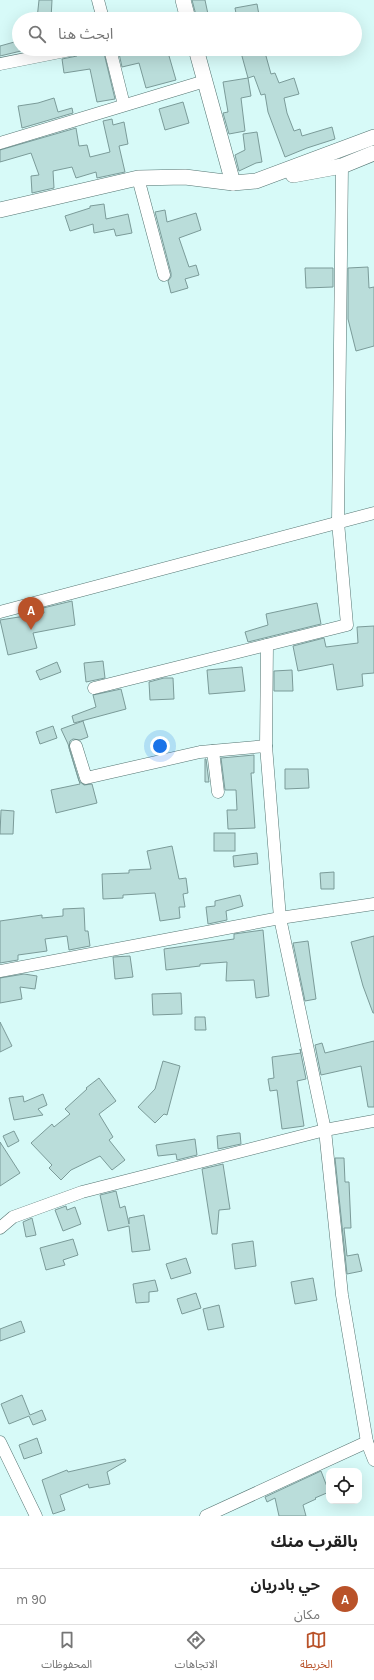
<!DOCTYPE html>
<html lang="ar">
<meta charset="utf-8">
<style>
body{margin:0;font-family:Karla,"Noto Sans Arabic",sans-serif;background:#f6f6f6;color:#222;direction:rtl}
.controls{position:absolute;right:12px;bottom:12px;display:grid;overflow:hidden;border-radius:8px;box-shadow:0 4px 16px #0002}
.controls button{width:36px;height:36px;display:grid;place-items:center;padding:0;border:0;border-bottom:1px solid #e0e0e0;background:#fff;color:#222;font:20px sans-serif}
.you{position:absolute;left:160px;top:746px;width:14px;height:14px;margin:-10px;border:3px solid #fff;border-radius:50%;background:#1a73e8;box-shadow:0 0 0 6px #1a73e833}
.badge{display:grid;place-items:center;width:26px;height:26px;border-radius:50%;background:#b95229;color:#fff;font-size:13px;font-weight:700}
.pin{position:absolute;translate:-50% -33px;filter:drop-shadow(0 1px 2px #0008)}
.pin::after{content:'';position:absolute;top:21px;width:14px;height:12px;background:inherit;clip-path:polygon(0 0,100% 0,50% 100%)}
.list{margin:0;padding:0;list-style:none}
h2{display:flex;justify-content:space-between;align-items:center;height:52px;margin:0;padding:0 16px;font-size:17px}
h2 small{font-size:13px;font-weight:400;color:#767676}
.list li{display:grid;grid-template-columns:26px 1fr auto;gap:12px;align-items:center;box-sizing:border-box;height:56px;padding:0 16px;border-top:1px solid #e0e0e0}
.list b{display:block;font-size:15px;white-space:nowrap}
.list p{margin:0;font-size:13px;white-space:nowrap;color:#767676}
.list em{font-size:13px;font-style:normal;color:#767676}
.icon{flex:none;width:22px;height:22px;fill:none;stroke:currentColor;stroke-width:2;stroke-linecap:round;stroke-linejoin:round}
.map{position:relative;flex:none;width:374px;height:1516px;overflow:hidden;direction:ltr}
.search{position:absolute;background:#fff;box-shadow:0 4px 16px #0002;left:12px;right:12px;top:12px;height:44px;display:flex;align-items:center;gap:10px;box-sizing:border-box;padding:0 14px;border-radius:22px;color:#767676;font-size:15px}
.sheet{height:108px;background:#fff}
nav{display:flex;justify-content:space-around;align-items:center;box-sizing:border-box;height:56px;border-top:1px solid #e0e0e0;background:#fff;font-size:11px;color:#767676}
nav a{display:grid;justify-items:center;gap:2px}
nav .on{color:#b95229}
.map>svg:first-child{display:block}
.building{fill:#baddda;stroke:#7b9b99}
.lines{fill:none;stroke-linecap:round;stroke-linejoin:round}
.minor-casing{stroke:#557572;stroke-width:13}
.tertiary-casing{stroke:#557572;stroke-width:16}
.minor{stroke:#fff;stroke-width:12}
.tertiary{stroke:#fff;stroke-width:15}
</style>
<div class="map">
<svg width="374" height="1516" viewBox="0 0 374 1516">
<rect width="100%" height="100%" fill="#d7faf8"/>
<g class="building">
<polygon points="39,0 52,0 51,19 37,19"/>
<polygon points="192,0 205,0 209,19 197,19"/>
<polygon points="257,4 259,15 252,16 252,19 237,19 235,8"/>
<polygon points="18,41 21,51 0,56 0,46"/>
<polygon points="88,49 103,49 115,99 97,102 90,69 64,73 62,59 77,56 82,51 88,50"/>
<polygon points="118,49 167,49 176,80 146,88 139,63 122,67"/>
<polygon points="240,49 264,49 271,74 275,73 279,83 294,78 299,94 284,98 287,113 294,131 300,129 302,136 332,127 335,139 307,148 285,157 268,112 265,94 261,95 254,76 248,78"/>
<polygon points="248,78 251,96 241,98 245,131 229,134 223,113 228,112 223,82"/>
<polygon points="54,98 58,112 72,108 73,113 22,128 18,106 38,103"/>
<polygon points="183,102 189,123 165,130 159,109"/>
<polygon points="112,119 113,125 124,122 128,144 119,146 125,172 97,178 96,172 76,178 72,167 53,171 54,188 32,193 31,176 39,175 31,153 0,162 0,150 76,128 79,146 87,145 90,157 110,152 103,121"/>
<polygon points="257,132 262,162 256,163 239,171 235,155 245,150 243,134"/>
<polygon points="104,204 106,219 128,214 132,233 116,236 114,229 94,233 93,224 70,231 65,216 90,208 90,206"/>
<polygon points="165,210 167,222 196,213 201,230 179,238 189,267 196,265 199,275 185,279 188,288 171,293 168,281 171,277 171,273 155,212"/>
<polygon points="368,267 369,288 374,287 374,346 356,351 348,319 348,268"/>
<polygon points="305,268 333,268 333,287 306,288"/>
<polygon points="72,601 75,625 33,633 37,648 8,655 0,620 44,613 43,608"/>
<polygon points="317,603 321,624 248,642 245,632 268,625 266,614"/>
<polygon points="374,626 374,673 362,674 363,686 337,690 333,664 298,671 293,646 324,638 326,647 358,643 357,627"/>
<polygon points="103,661 105,678 86,682 84,663"/>
<polygon points="57,662 61,672 40,680 36,671"/>
<polygon points="242,667 245,691 209,694 207,670"/>
<polygon points="292,670 293,691 274,691 274,671"/>
<polygon points="164,678 173,678 174,699 150,700 149,682"/>
<polygon points="121,689 126,709 74,723 72,716 96,707 93,695"/>
<polygon points="83,721 88,737 80,740 73,739 70,741 69,748 79,781 84,785 92,784 97,803 56,813 51,790 80,784 68,744 61,729"/>
<polygon points="53,726 57,738 40,744 36,732"/>
<polygon points="254,755 254,773 251,773 255,828 228,829 227,810 237,810 236,790 225,790 221,758"/>
<polygon points="205,759 206,759 209,782 205,782"/>
<polygon points="285,769 308,769 309,788 285,789"/>
<polygon points="1,810 14,811 13,834 0,834"/>
<rect x="214" y="833" width="21" height="18"/>
<polygon points="172,846 179,879 186,878 188,893 183,894 185,907 179,907 180,918 160,921 155,893 123,895 123,898 103,899 102,874 129,873 129,870 151,869 147,851"/>
<polygon points="257,853 258,864 234,867 233,856"/>
<polygon points="334,872 334,889 321,889 320,873"/>
<polygon points="240,895 243,906 226,911 227,920 208,924 206,907 215,906 215,901"/>
<polygon points="84,908 85,931 88,931 90,946 69,950 67,936 45,939 47,951 18,955 18,960 0,963 0,921 42,915 42,918 63,916 63,909"/>
<polygon points="263,930 269,996 256,998 254,980 226,981 227,962 200,964 200,966 166,970 164,949 234,939 234,934"/>
<polygon points="374,936 374,1013 373,1013 363,986 351,942"/>
<polygon points="308,941 316,999 305,1001 293,943"/>
<polygon points="130,956 133,977 115,979 113,957"/>
<polygon points="24,974 37,976 35,989 20,987 22,999 0,1003 0,978"/>
<polygon points="181,993 182,1014 153,1015 152,994"/>
<polygon points="195,1017 205,1017 206,1030 195,1030"/>
<polygon points="0,1022 12,1046 0,1052"/>
<polygon points="374,1041 374,1107 368,1107 361,1066 321,1075 315,1045 322,1043 325,1053"/>
<polygon points="300,1049 306,1079 297,1081 304,1126 282,1129 277,1090 270,1091 268,1079 274,1078 272,1057 301,1053"/>
<polygon points="163,1061 180,1066 167,1115 164,1114 155,1123 138,1107 155,1089"/>
<polygon points="99,1078 116,1101 99,1114 113,1137 109,1140 125,1160 112,1170 100,1156 71,1170 61,1180 49,1168 52,1165 31,1143 52,1124 54,1127 70,1114 65,1109 87,1089 86,1088"/>
<polygon points="43,1094 47,1105 38,1109 43,1115 14,1120 9,1098 23,1096 24,1102"/>
<polygon points="14,1131 19,1141 8,1147 3,1136"/>
<polygon points="238,1133 240,1133 241,1144 218,1149 217,1136"/>
<polygon points="195,1139 197,1155 177,1160 176,1154 158,1156 156,1145"/>
<polygon points="0,1142 20,1173 0,1186"/>
<polygon points="335,1158 344,1158 345,1182 349,1182 351,1228 344,1228 347,1256 358,1254 362,1271 347,1274"/>
<polygon points="223,1164 230,1209 219,1210 217,1234 212,1234 202,1169"/>
<polygon points="116,1191 120,1208 125,1206 129,1224 129,1218 144,1215 150,1250 132,1252 129,1226 108,1231 100,1195"/>
<polygon points="66,1206 67,1210 75,1207 81,1224 63,1231 55,1210"/>
<polygon points="32,1218 36,1235 26,1237 23,1222"/>
<polygon points="73,1239 78,1255 63,1260 65,1265 46,1270 40,1248"/>
<polygon points="253,1241 256,1266 235,1269 232,1244"/>
<polygon points="186,1258 191,1273 171,1279 166,1264"/>
<polygon points="313,1278 317,1300 295,1304 291,1282"/>
<polygon points="155,1280 158,1291 149,1292 149,1302 136,1303 133,1284"/>
<polygon points="196,1293 201,1308 182,1314 177,1299"/>
<polygon points="219,1305 224,1327 208,1330 203,1309"/>
<polygon points="21,1321 25,1332 0,1341 0,1329"/>
<polygon points="22,1395 30,1415 42,1410 46,1420 33,1425 29,1416 9,1424 1,1404"/>
<polygon points="37,1438 42,1453 24,1459 19,1445"/>
<polygon points="125,1459 126,1461 107,1472 110,1484 89,1488 88,1484 60,1495 65,1510 53,1514 42,1480 67,1470 68,1472"/>
<polygon points="321,1471 329,1492 315,1498 316,1499 303,1505 306,1516 279,1516 275,1498 267,1502 265,1497"/>
</g>
<g class="lines">
<defs>
<g id="minor">
<polyline points="98,0 103,19"/>
<polyline points="110,49 124,105"/>
<polyline points="0,64 75,49"/>
<polyline points="0,143 205,81"/>
<polyline points="138,178 164,275"/>
<polyline points="0,612 374,513"/>
<polyline points="267,645 266,746 280,918 325,1130 342,1295 367,1442 374,1460"/>
<polyline points="94,688 347,625 338,522 342,166"/>
<polyline points="76,746 86,778 200,752 266,746"/>
<polyline points="213,751 218,792"/>
<polyline points="0,971 280,918 374,904"/>
<polyline points="0,1228 13,1217 82,1192 325,1130 374,1121"/>
<polyline points="0,1442 36,1516"/>
<polyline points="206,1516 367,1442"/>
</g>
<g id="tertiary">
<polyline points="183,0 188,19"/>
<polyline points="196,49 233,183"/>
<polyline points="293,175 342,166 374,153"/>
<polyline points="0,210 138,178 185,177 233,183 256,181 374,137"/>
</g>
</defs>
<use href="#minor" class="minor-casing"/>
<use href="#tertiary" class="tertiary-casing"/>
<use href="#minor" class="minor"/>
<use href="#tertiary" class="tertiary"/>
</g>
</svg>
<div class="controls">
<button><svg class="icon" aria-label="locate" viewBox="0 0 24 24"><circle cx="12" cy="12" r="6"/><path d="M12 2v4M12 18v4M2 12h4M18 12h4"/></svg></button>
</div>
<div class="you"></div>
<div class="pin badge" style="left:31px;top:630px">A</div>
<div class="search"><svg class="icon" aria-label="search" viewBox="0 0 24 24"><circle cx="10" cy="10" r="6"/><path d="M15 15l6 6"/></svg>ابحث هنا</div>
</div>
<section class="sheet">
<h2>بالقرب منك<small></small></h2>
<ul class="list">
<li><span class="badge">A</span><div><b>حي بادريان</b><p>مكان</p></div><em>90 m</em></li>
</ul>
</section>
<nav>
<a class="on"><svg class="icon" aria-label="map" viewBox="0 0 24 24"><path d="M3 6l6-2 6 2 6-2v14l-6 2-6-2-6 2zM9 4v14M15 6v14"/></svg>الخريطة</a>
<a><svg class="icon" aria-label="directions" viewBox="0 0 24 24"><path d="M12 3l9 9-9 9-9-9zM9 14v-3h6M13 9l2 2-2 2"/></svg>الاتجاهات</a>
<a><svg class="icon" aria-label="saved" viewBox="0 0 24 24"><path d="M7 4h10v16l-5-4-5 4z"/></svg>المحفوظات</a>
</nav>
